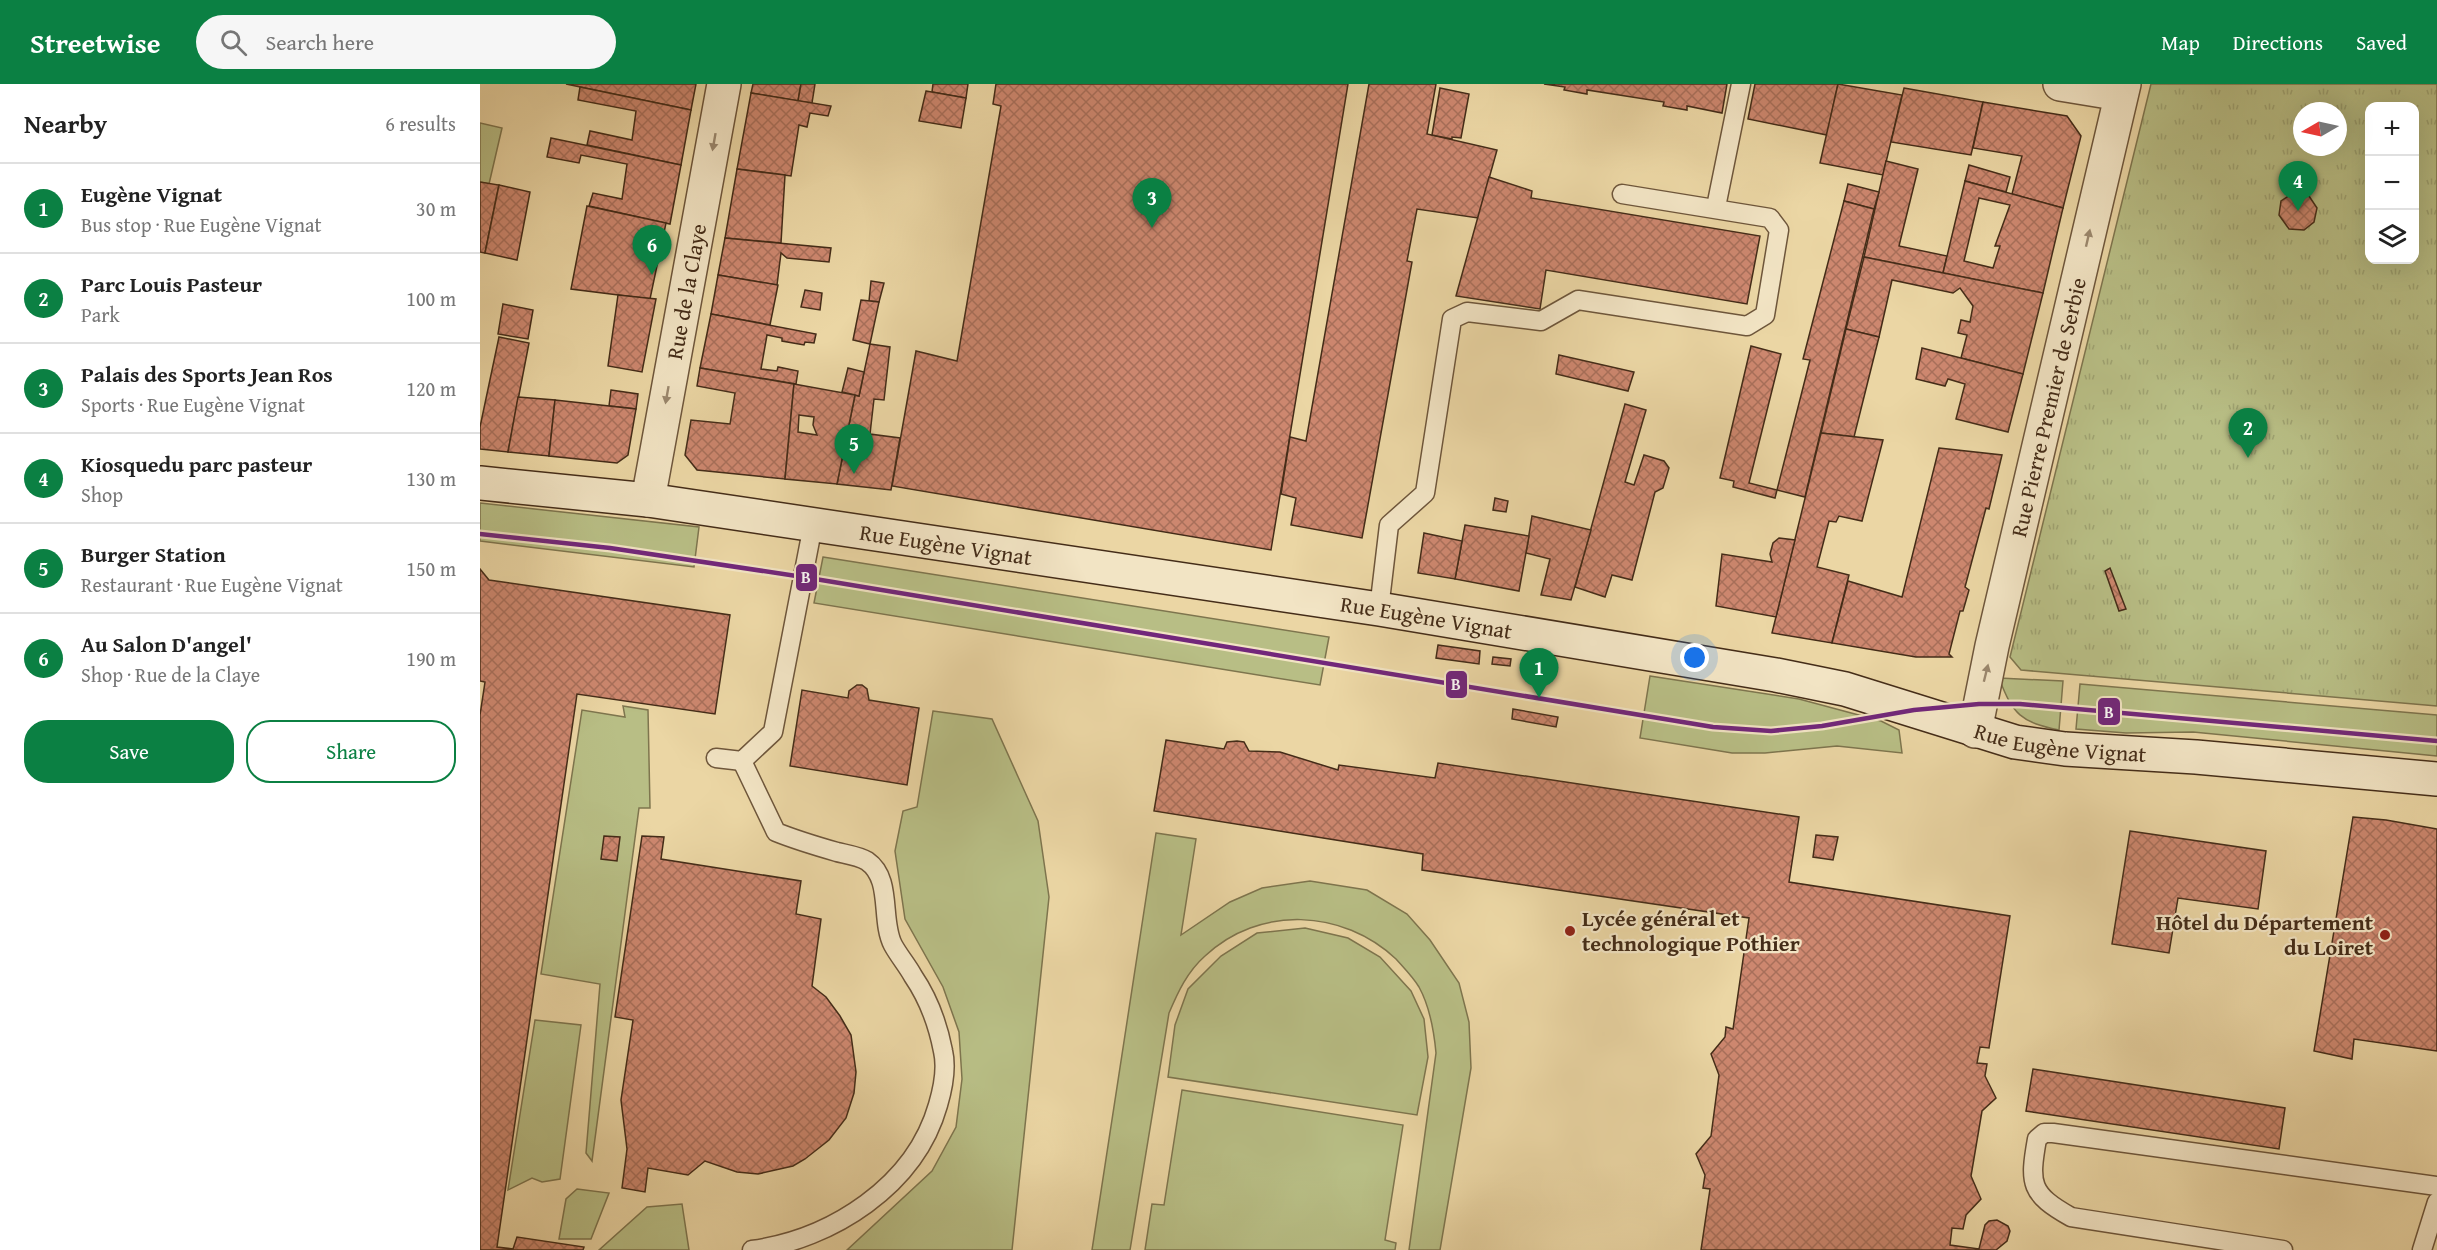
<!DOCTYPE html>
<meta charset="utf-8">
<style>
body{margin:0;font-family:"Gentium Book Plus",serif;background:#f6f6f6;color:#222}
.controls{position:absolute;right:18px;top:18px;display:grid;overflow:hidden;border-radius:12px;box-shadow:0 6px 24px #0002}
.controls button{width:54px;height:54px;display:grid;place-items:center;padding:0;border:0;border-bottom:2px solid #e0e0e0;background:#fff;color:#222;font:30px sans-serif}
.compass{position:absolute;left:1813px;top:18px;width:54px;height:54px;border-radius:50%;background:#fff;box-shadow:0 6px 24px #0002;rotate:261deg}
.you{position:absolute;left:1215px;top:574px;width:21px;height:21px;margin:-15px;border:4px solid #fff;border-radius:50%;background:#1a73e8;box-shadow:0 0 0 9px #1a73e833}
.badge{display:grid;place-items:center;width:39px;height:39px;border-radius:50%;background:#0b8043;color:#fff;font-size:20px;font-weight:700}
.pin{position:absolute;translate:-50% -50px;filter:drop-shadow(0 2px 3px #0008)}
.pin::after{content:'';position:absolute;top:32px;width:21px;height:18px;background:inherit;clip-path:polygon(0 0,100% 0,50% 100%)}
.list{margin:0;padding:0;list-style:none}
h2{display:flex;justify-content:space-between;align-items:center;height:78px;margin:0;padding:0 24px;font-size:26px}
h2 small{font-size:20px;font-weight:400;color:#767676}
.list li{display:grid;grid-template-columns:39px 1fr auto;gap:18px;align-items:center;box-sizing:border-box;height:90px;padding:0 24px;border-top:2px solid #e0e0e0}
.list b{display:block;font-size:22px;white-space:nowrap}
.list p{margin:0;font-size:20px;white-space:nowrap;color:#767676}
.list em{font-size:20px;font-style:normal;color:#767676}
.actions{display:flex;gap:12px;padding:18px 24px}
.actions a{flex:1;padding:14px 0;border:2px solid #0b8043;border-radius:24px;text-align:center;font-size:21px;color:#0b8043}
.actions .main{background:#0b8043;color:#fff}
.icon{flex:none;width:33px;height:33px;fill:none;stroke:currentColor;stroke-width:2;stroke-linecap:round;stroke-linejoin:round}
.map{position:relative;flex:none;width:1957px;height:1166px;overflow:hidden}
header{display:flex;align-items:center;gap:36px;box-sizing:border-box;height:84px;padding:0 30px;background:#0b8043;color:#fff}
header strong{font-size:28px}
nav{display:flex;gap:33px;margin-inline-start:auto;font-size:21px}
.search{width:420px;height:54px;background:#f6f6f6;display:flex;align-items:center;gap:15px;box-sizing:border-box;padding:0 21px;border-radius:33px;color:#767676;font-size:22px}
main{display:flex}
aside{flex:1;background:#fff}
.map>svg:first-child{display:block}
.green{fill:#b8be85;stroke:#7e754e;stroke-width:1.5}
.park{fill:url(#park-tufts);stroke:#7e754e;stroke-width:1.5;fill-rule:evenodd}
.building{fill:url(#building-cross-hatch);stroke:#442c18;stroke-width:1.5;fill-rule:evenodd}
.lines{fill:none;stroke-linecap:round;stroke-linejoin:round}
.lane-casing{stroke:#6e563b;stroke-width:21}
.street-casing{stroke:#6e563b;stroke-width:36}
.secondary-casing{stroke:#442c18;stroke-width:36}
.lane{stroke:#f2e4c4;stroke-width:18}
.street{stroke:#f2e4c4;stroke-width:33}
.secondary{stroke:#f2e4c4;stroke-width:33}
.tram-1-casing{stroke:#f2e4c4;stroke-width:9}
.tram-1{stroke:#72277b;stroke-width:4.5}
.oneway{fill:#9b886e}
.poi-dot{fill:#8f2418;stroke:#f2e4c4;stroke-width:2}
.labels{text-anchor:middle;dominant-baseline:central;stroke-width:4.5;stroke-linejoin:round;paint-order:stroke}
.street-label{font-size:22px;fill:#442c18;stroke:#f2e4c4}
.poi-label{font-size:22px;font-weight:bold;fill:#442c18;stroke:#f2e4c4;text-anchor:start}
.line-badge{stroke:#f2e4c4;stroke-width:2}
.badge-label{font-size:16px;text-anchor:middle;font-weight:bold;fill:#fff}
</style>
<header>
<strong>Streetwise</strong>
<div class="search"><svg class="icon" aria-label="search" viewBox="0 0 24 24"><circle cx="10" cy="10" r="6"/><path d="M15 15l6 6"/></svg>Search here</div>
<nav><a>Map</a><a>Directions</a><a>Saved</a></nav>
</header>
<main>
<aside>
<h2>Nearby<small>6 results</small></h2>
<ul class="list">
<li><span class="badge">1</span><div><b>Eugène Vignat</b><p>Bus stop · Rue Eugène Vignat</p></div><em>30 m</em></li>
<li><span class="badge">2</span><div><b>Parc Louis Pasteur</b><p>Park</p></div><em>100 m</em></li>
<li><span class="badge">3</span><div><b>Palais des Sports Jean Ros</b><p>Sports · Rue Eugène Vignat</p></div><em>120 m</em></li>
<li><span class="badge">4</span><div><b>Kiosquedu parc pasteur</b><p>Shop</p></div><em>130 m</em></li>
<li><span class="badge">5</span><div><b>Burger Station</b><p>Restaurant · Rue Eugène Vignat</p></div><em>150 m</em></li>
<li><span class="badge">6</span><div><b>Au Salon D'angel'</b><p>Shop · Rue de la Claye</p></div><em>190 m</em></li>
</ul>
<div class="actions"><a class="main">Save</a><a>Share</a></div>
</aside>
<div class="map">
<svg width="1957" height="1166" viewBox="0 0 1957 1166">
<defs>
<pattern id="park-tufts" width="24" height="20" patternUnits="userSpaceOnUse" patternTransform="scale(1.5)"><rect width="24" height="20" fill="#b8be85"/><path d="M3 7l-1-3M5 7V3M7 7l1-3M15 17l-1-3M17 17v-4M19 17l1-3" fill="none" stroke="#9fa372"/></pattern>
<pattern id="building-cross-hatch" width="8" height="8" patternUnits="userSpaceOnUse" patternTransform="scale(1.5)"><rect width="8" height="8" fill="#cd876f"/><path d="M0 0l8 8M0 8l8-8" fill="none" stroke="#a86f5a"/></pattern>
</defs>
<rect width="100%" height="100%" fill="#ebd6a4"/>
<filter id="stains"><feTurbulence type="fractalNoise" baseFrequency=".00333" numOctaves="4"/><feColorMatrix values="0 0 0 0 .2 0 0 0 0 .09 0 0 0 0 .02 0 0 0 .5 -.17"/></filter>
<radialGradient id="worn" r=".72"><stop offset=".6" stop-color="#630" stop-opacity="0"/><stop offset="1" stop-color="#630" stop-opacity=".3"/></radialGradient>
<g class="green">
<polygon points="0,39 22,44 9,100 0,98"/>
<polygon points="0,419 219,443 214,483 0,457"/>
<polygon points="343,473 849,553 840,601 334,519"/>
<polygon points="1170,592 1319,615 1401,637 1419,646 1422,669 1357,662 1285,669 1252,669 1160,654"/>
<path d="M 1519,594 L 1583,597 L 1579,646 C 1541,638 1533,631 1519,594 Z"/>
<polygon points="1600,600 1957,631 1957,672 1713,648 1646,649 1596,645"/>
<polygon points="143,622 168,626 170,724 159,724 112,1077 106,1069 120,900 61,890 102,626 145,633"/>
<polygon points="453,627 512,635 558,737 569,813 532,1166 367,1166 452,1087 476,1043 482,995 479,948 463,903 425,835 415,767 423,727 437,723"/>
<path d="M 676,749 L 716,755 L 701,851 L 750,818 L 782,804 L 830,797 L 887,806 L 927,830 L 950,856 L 979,899 L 989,938 L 991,984 L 960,1166 L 929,1166 L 956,969 C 954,947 950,923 939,903 C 933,893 924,884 916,875 C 863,825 779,821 725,872 C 707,888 698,908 689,929 L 650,1166 L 612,1166 Z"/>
<polygon points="825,844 868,854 900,873 931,907 944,935 948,973 937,1031 688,993 695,941 708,905 741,872 777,849"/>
<polygon points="55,936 101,941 80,1095 62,1098 52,1094 28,1106"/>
<polygon points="702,1006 923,1041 905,1156 916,1159 915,1166 665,1166 672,1120 684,1121"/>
<polygon points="97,1105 129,1109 111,1155 79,1155 86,1115"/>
<polygon points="202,1120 209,1166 119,1166 167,1123"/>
</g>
<path class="park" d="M 1671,0 L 1957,0 L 1957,622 L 1541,586 L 1530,573 ZM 1890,22 L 1934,22 L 1934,176 L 1890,176 ZM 1822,27 L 1858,27 L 1858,63 L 1822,63 Z"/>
<g class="building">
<polygon points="86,0 216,0 211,26"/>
<polygon points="273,0 321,0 318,17 271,9"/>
<polygon points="321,0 335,0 332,19 318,17"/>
<polygon points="453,0 488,0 486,14 452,8"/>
<polygon points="516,0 868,0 791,466 412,402 436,267 477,277 521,22 513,20"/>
<polygon points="889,0 956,0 947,50 1017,66 998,134 937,125 927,177 932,178 882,454 811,441 816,414 801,410 810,353 826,357"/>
<polygon points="1064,0 1247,0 1242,29 1207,22 1207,26 1183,22 1184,18 1107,6 1107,10 1084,6 1085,3"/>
<polygon points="1275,0 1358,0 1347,51 1268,35"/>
<polygon points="1358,0 1422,11 1403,91 1340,79"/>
<polygon points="100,3 211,26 201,81 107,61 110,47 152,56 156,27 98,16"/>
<polygon points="960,4 989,10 981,54 972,53 972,55 952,51"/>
<polygon points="1424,4 1503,18 1491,71 1411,58"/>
<polygon points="446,7 486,14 481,44 439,37"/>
<polygon points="271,9 351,22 348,32 330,29 327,43 319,41 311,92 257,85"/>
<polygon points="1503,18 1587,32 1601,52 1583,124 1532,110 1542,72 1493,64"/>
<polygon points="71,54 201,81 190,140 109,122 113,109 142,115 147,80 101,71 99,79 67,73"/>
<polygon points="1406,77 1438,85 1419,162 1467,172 1463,189 1384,173"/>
<polygon points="1489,81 1530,93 1526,108 1485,97"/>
<polygon points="257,85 305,91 301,159 245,154"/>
<polygon points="1009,93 1052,107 1051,114 1280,152 1267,220 1066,186 1060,225 976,212"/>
<path d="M 1485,97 L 1583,124 L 1563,209 L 1463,189 ZM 1499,114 L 1530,121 L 1515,162 L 1520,162 L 1513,184 L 1484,177 Z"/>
<polygon points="0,98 19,101 5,169 0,168"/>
<polygon points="1368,100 1399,108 1394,125 1364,117"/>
<polygon points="19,101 50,108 37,176 5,169"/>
<polygon points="1813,109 1829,112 1837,124 1834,138 1824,146 1809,145 1799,131 1801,117"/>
<polygon points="1364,117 1394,125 1325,413 1297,406 1330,276 1323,275"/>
<polygon points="107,122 186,139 170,215 91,205"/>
<polygon points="245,154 351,164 349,178 307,174 301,169 297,201 238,191"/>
<polygon points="1384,173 1563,209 1543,290 1481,274 1487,251 1478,249 1481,236 1490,238 1493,222 1480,204 1473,209 1412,196 1399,253 1366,245"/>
<polygon points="238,191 298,201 290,241 231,230"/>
<polygon points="391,197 404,199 399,218 389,217"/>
<polygon points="325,206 342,209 340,226 321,223"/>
<polygon points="138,211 176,215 162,288 128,282"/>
<polygon points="381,216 399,218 390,260 373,256"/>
<polygon points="23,220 53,226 48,255 18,250"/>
<polygon points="231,230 336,250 334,259 325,258 324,261 302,257 302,254 287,251 281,285 297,287 298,283 318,287 316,300 220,284"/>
<polygon points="1366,245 1399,253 1374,353 1341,349"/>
<polygon points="19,253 49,259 28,368 0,365 0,343"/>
<polygon points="390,260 410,263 404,316 394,315 390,350 420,354 411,406 357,400 375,311 379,312"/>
<polygon points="1271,262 1301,270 1269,399 1297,406 1295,414 1253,403 1254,397 1240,394"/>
<polygon points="1442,264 1543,290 1528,348 1476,335 1485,300 1468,295 1465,302 1436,295"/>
<polygon points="1079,271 1154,288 1148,307 1076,290"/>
<polygon points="220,284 314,300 305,395 217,386 205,371 211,336 250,340 255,309 217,302"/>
<polygon points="368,284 384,288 379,312 362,308"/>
<path d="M 314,300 L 375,311 L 357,400 L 305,395 ZM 319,331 L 334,333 L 333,341 L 337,351 L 318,348 Z"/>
<polygon points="131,306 158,310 156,325 129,322"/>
<polygon points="38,313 75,316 69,372 28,368"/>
<polygon points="75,316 156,325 148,371 137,379 69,372"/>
<polygon points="1145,320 1166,326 1145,398 1154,401 1164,371 1184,377 1189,384 1183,404 1175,408 1152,496 1132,491 1125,513 1095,503"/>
<polygon points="1341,349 1403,356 1382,437 1359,432 1356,438 1349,437 1337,483 1369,491 1352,559 1292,549"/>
<polygon points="1459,364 1522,371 1509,425 1506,424 1485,503 1489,506 1483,527 1480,527 1469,570 1472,573 1436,573 1352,559 1368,497 1422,513"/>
<polygon points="1015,414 1028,417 1026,428 1013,426"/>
<polygon points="1052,432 1111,446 1091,516 1061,511 1070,475 1046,469"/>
<polygon points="985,441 1049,452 1039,507 975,495"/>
<polygon points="944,449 982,457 975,495 938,489"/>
<polygon points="1299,454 1315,456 1296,533 1236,522 1242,470 1292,478 1290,470 1293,459"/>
<polygon points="1630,484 1646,525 1639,527 1625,487"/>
<polygon points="0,485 9,496 250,531 235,630 97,610 17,1163 33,1165 37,1153 104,1163 103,1166 0,1166 0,631 5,598 0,597"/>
<polygon points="958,561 1000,567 999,580 956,574"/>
<polygon points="1013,573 1031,575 1030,582 1012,580"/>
<polygon points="377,601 382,601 387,605 389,616 439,624 427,701 310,682 322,606 368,614 369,607"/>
<polygon points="1033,625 1078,633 1076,643 1032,635"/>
<polygon points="686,656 744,665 747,658 757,657 764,658 769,667 800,668 858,686 859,681 955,694 958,679 1319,733 1309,798 1530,832 1509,964 1500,963 1497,979 1507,980 1505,992 1516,1014 1502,1027 1491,1092 1501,1115 1486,1131 1483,1145 1472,1144 1470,1161 1499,1165 1505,1141 1509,1137 1517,1136 1528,1142 1530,1147 1527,1157 1516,1166 1221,1166 1230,1105 1223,1104 1225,1091 1216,1070 1231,1052 1239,991 1231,970 1245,953 1246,943 1253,945 1269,834 942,786 943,770 674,727"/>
<polygon points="1873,733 1906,736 1957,745 1957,967 1874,955 1872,975 1834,967"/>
<polygon points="1650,747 1786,767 1778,825 1698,814 1689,869 1632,860"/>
<polygon points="1336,751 1358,753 1353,776 1333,773"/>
<polygon points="124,752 140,753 137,777 121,775"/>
<polygon points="162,752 184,753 181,775 321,797 316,830 341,835 332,902 346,913 360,932 371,951 376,988 374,1009 366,1034 349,1056 325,1075 313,1082 278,1090 257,1088 225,1077 208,1091 168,1084 165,1108 142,1104 147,1065 141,1016 153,936 135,933"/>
<polygon points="1553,985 1805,1024 1799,1065 1546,1027"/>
</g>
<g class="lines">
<defs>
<g id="lane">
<polyline points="1236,123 1261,0"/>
<polyline points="899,525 909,441 945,409 972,235 987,228 1061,237 1098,216 1267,242 1285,231 1299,146 1290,134 1142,110"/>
<polyline points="236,674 262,677 293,648 333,441"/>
<path d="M 262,677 L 296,748 C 316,756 336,762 357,768 C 365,770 379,772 387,777 C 413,795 400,836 413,861 C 419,872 427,881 433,892 C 448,914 458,941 463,967 C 467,984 463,1004 458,1021 C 435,1102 352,1155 272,1166"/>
<path d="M 1803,1166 L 1591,1133 C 1550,1110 1549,1100 1557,1055 L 1564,1049 L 1573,1049 L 1957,1102"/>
<polyline points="1942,1166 1957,1118"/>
</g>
<g id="street">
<polyline points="1580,0 1641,10"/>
<path id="s1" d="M 168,416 L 244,0"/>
<path id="s2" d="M 1495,647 L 1512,562 L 1644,0"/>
</g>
<g id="secondary">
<path id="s3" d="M 0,399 L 168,416 L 899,525 L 1296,591 L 1365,605 L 1535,658 L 1585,665 L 1716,673 L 1957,695"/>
</g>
</defs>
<use href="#lane" class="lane-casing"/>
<use href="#street" class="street-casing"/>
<use href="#secondary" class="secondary-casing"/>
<use href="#lane" class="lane"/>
<use href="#street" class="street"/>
<use href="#secondary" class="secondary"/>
<defs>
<polyline id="tram-1" points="0,450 130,464 323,493 1233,643 1291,647 1342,642 1434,626 1499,620 1540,620 1957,657"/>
</defs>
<use href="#tram-1" class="tram-1-casing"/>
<use href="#tram-1" class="tram-1"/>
</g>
<defs><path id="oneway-solid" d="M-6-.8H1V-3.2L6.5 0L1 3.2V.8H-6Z" transform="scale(1.5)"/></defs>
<g class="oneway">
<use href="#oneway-solid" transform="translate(234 58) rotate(100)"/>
<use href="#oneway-solid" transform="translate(1608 154) rotate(-77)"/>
<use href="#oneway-solid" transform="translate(187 311) rotate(100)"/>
<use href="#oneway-solid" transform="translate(1506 589) rotate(-76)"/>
</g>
<g class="poi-dot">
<circle cx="1090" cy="847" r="6"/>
<circle cx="1905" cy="851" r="6"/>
</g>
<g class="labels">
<g class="street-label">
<text stroke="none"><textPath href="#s1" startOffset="212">Rue de la Claye</textPath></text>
<text stroke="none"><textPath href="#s2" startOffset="332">Rue Pierre Premier de Serbie</textPath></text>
<text stroke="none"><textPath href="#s3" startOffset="470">Rue Eugène Vignat</textPath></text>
<text stroke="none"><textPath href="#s3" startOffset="956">Rue Eugène Vignat</textPath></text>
<text stroke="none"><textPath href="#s3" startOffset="1604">Rue Eugène Vignat</textPath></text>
</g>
<g class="poi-label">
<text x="1102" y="834">Lycée général et<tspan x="1102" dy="25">technologique Pothier</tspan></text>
<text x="1893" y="838" text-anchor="end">Hôtel du Département<tspan x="1893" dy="25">du Loiret</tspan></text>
</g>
</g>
<g class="line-badge">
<rect x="315" y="479" width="23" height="29" rx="6" fill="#72277b"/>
<rect x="965" y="586" width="23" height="29" rx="6" fill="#72277b"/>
<rect x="1617" y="613" width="24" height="29" rx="6" fill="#72277b"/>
</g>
<g class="badge-label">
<text x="326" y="499">B</text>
<text x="976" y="606">B</text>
<text x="1629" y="634">B</text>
</g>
<rect width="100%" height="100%" filter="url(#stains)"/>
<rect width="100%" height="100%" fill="url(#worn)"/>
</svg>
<div class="controls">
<button>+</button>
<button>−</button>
<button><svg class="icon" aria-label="layers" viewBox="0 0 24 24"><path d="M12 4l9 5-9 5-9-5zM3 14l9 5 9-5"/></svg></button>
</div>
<svg class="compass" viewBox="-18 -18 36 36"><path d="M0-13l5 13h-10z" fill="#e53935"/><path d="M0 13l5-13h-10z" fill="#767676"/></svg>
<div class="you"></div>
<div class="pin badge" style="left:1059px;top:614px">1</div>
<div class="pin badge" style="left:1768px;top:374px">2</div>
<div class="pin badge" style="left:672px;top:144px">3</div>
<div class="pin badge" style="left:1818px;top:127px">4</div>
<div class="pin badge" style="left:374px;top:390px">5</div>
<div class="pin badge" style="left:172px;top:191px">6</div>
</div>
</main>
